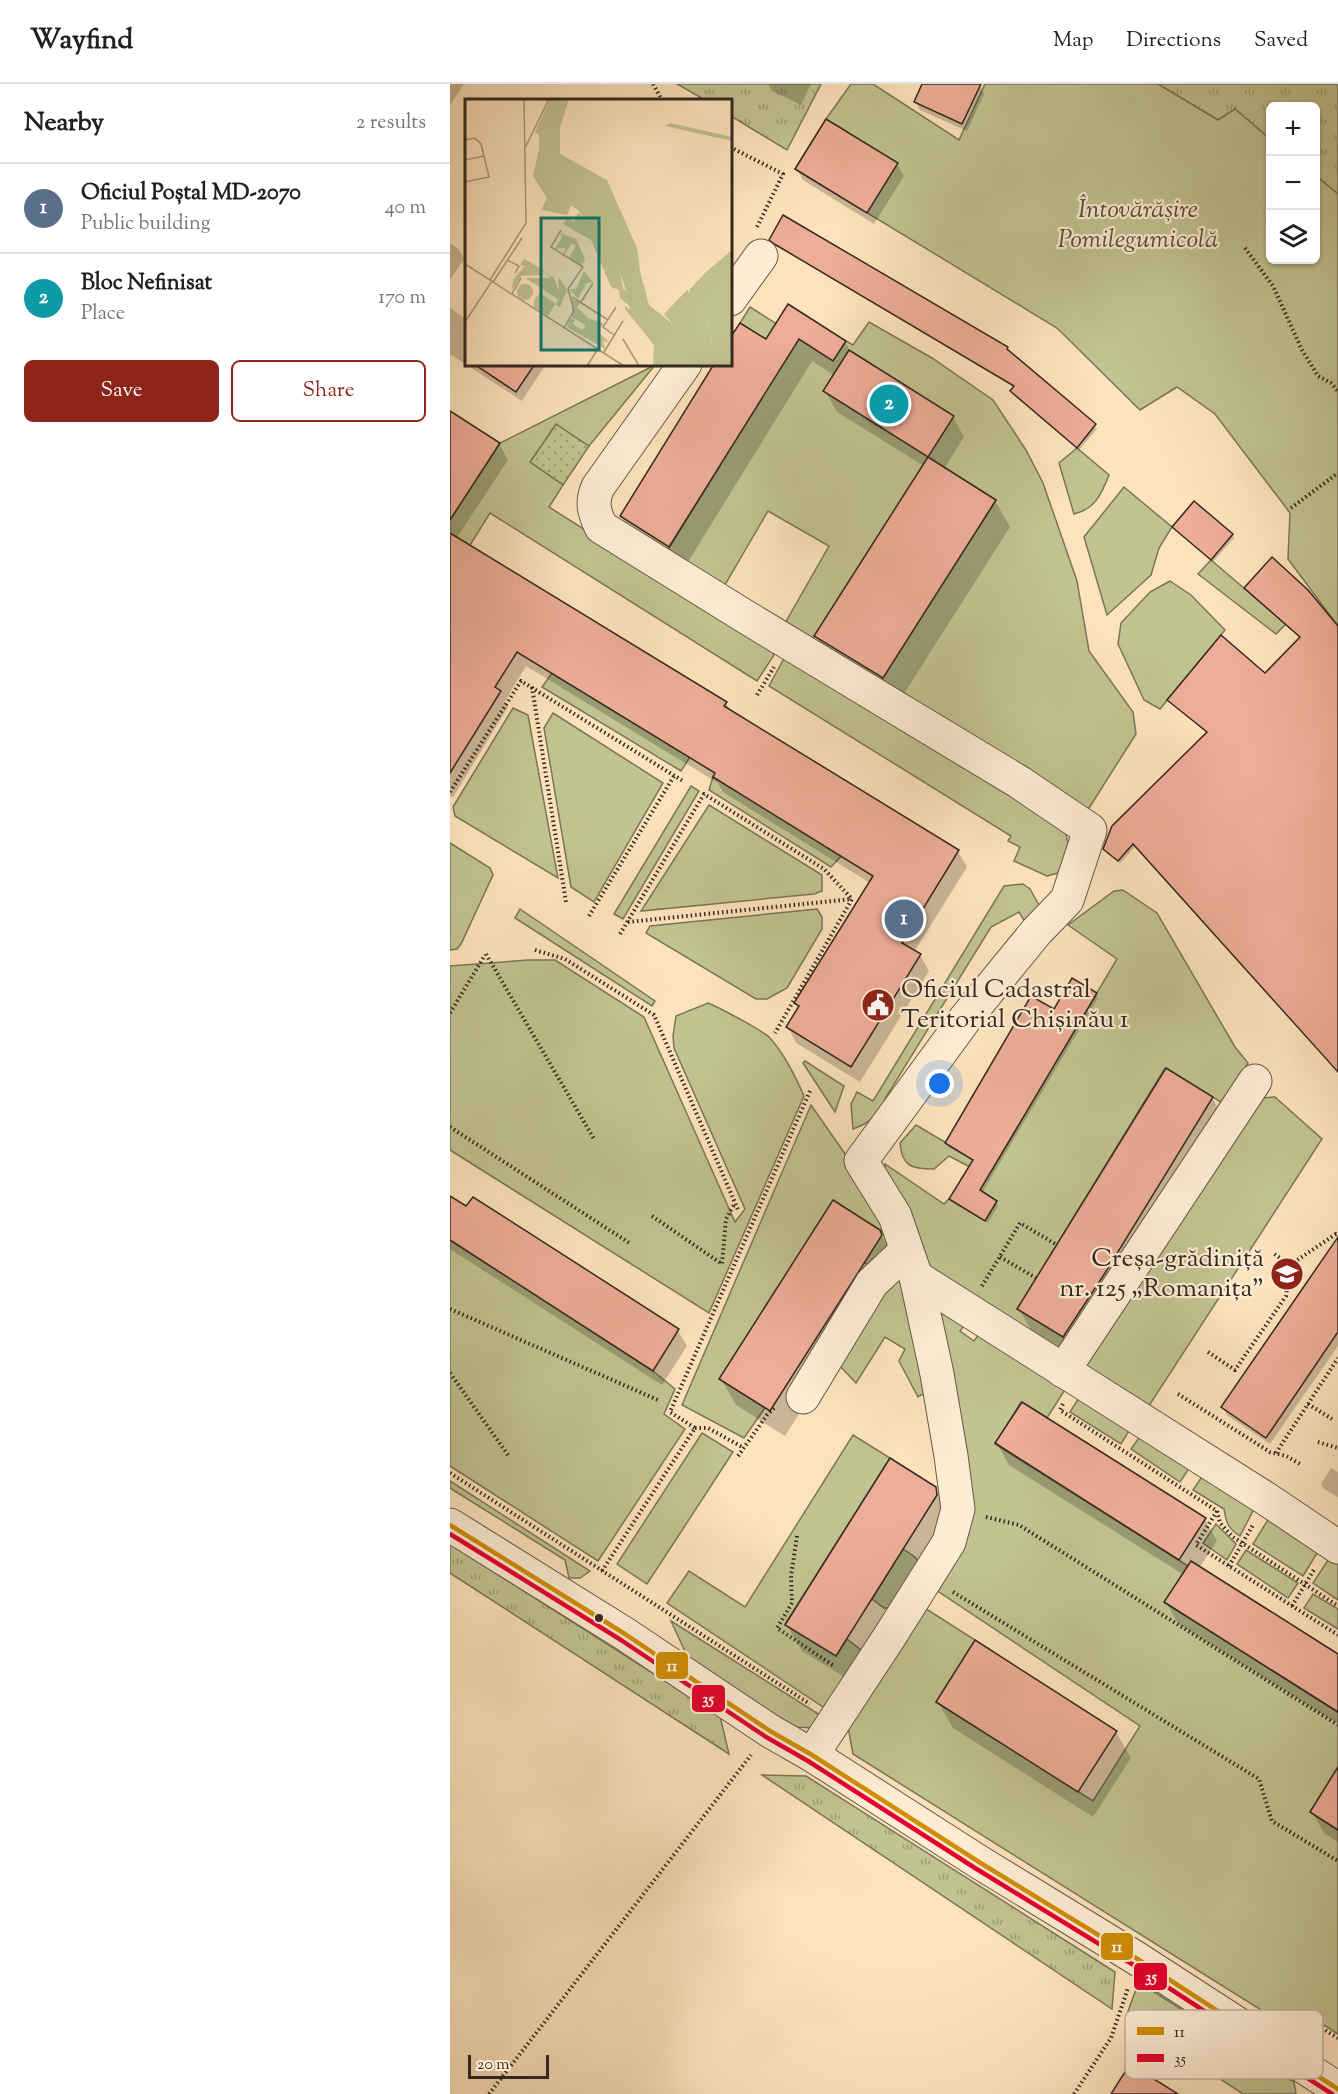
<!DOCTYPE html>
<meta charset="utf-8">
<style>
body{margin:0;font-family:"Sorts Mill Goudy",serif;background:#f6f6f6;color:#202124}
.controls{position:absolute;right:18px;top:18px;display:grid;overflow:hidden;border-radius:9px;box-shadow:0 2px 4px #0004}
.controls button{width:54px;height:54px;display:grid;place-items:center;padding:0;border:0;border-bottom:2px solid #e0e0e0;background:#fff;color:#202124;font:30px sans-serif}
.scale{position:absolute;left:18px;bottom:15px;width:81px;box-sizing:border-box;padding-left:6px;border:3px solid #342820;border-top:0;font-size:16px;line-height:21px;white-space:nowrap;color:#342820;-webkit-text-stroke:4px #feedd4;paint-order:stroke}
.you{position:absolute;left:490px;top:1000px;width:21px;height:21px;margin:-15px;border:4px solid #fff;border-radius:50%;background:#1a73e8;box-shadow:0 0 0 9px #1a73e833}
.badge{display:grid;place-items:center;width:39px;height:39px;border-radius:50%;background:#8f2418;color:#fff;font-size:20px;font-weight:700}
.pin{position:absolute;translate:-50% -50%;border:3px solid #fff;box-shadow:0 2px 6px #0006}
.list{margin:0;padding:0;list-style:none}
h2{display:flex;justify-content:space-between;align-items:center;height:78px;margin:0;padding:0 24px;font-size:26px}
h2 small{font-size:20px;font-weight:400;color:#757577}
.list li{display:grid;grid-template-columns:39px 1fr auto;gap:18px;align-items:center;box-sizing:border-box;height:90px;padding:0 24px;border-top:2px solid #e0e0e0}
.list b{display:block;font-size:22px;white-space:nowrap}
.list p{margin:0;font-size:20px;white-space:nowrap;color:#757577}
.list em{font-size:20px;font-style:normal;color:#757577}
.actions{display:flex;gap:12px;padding:18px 24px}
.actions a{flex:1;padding:14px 0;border:2px solid #8f2418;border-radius:9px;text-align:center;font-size:21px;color:#8f2418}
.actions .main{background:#8f2418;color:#fff}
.icon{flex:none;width:33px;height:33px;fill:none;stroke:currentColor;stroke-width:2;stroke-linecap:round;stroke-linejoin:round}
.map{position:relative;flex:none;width:888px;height:2010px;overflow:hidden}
header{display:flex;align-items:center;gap:36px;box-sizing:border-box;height:84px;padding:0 30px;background:#fff;border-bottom:2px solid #e0e0e0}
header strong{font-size:28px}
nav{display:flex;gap:33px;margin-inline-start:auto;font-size:21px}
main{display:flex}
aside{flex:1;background:#fff}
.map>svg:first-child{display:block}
.grass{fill:url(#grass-tufts);stroke:#7a7658;stroke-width:1.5}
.park{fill:url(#park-dots);stroke:#7a7658;stroke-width:1.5}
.garden{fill:#c1c390;stroke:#7a7658;stroke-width:1.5}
.shadow{fill:#0003}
.building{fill:#eead98;stroke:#342820;stroke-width:1.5}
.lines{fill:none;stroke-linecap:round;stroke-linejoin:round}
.minor-casing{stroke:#665747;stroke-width:35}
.path{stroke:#342820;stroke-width:4;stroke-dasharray:1.5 3;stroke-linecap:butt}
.minor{stroke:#feedd4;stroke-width:33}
.bus-1-casing{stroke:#feedd4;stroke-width:9}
.bus-2-casing{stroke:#feedd4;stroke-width:9}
.bus-1{stroke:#d08d06;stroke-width:4.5}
.bus-2{stroke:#e4002b;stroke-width:4.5}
.bus-dot{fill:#342820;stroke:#feedd4;stroke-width:2}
.labels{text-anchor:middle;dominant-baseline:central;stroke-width:4.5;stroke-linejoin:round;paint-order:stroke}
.park-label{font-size:26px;font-style:italic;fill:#574f3c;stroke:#feedd4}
.poi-label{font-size:26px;fill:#342820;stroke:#feedd4;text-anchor:start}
.inset-road{fill:none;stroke:#ad987e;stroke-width:1.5}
.view{fill:#0f766e;fill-opacity:0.15;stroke:#0f766e;stroke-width:3}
.inset-edge{fill:none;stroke:#342820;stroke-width:3}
.key{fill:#feedd4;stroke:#c1b29e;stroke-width:1.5}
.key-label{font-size:16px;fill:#342820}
.line-badge{stroke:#feedd4;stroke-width:2}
.badge-label{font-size:16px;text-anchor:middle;font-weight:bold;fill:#fff}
</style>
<header>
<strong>Wayfind</strong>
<nav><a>Map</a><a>Directions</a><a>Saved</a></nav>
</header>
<main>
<aside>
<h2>Nearby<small>2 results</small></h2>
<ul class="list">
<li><span class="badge" style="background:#5c6f8a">1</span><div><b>Oficiul Poștal MD-2070</b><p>Public building</p></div><em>40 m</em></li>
<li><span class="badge" style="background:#0f9aa8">2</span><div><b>Bloc Nefinisat</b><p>Place</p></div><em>170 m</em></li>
</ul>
<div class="actions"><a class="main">Save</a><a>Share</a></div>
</aside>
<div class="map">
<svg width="888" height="2010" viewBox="0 0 888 2010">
<defs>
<pattern id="grass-tufts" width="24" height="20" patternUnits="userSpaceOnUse" patternTransform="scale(1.5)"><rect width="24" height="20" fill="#c1c390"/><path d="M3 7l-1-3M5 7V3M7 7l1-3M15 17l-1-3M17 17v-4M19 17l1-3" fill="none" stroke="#9e9e75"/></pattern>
<pattern id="park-dots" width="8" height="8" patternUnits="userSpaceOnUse" patternTransform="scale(1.5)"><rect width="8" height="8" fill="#c1c390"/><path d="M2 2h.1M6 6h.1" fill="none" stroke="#9e9e75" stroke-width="1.8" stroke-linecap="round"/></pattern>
</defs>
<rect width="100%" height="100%" fill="#fde3bd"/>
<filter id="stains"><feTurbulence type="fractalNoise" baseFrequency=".00333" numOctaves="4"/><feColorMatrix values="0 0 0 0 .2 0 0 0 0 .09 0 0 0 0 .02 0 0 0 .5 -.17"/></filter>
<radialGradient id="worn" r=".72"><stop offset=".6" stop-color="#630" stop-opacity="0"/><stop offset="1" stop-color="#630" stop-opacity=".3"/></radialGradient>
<g class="grass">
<polygon points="227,0 371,0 337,66 281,32 280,16 255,16"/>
<polygon points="708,0 888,0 888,110 866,92 866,22 820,22 820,55 785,25 768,36"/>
<polygon points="0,1460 270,1632 279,1670 0,1489"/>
<polygon points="312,1691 356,1692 665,1888 662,1925"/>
</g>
<polygon class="park" points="106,340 139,362 113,401 80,378"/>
<g class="garden">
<polygon points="401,0 423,0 509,56 535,0 708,0 768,36 785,25 820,55 820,176 866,176 866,92 888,110 888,542 838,475 840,429 765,330 727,303 690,326 607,244 345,85 376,35"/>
<polygon points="300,223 383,276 396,257 403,261 419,238 482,274 543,316 576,366 593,399 627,497 639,567 683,628 686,650 639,724 630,727 428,601 546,416 478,373 360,559 334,541 379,462 318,427 272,506 214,472 270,382 304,248 290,239"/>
<polygon points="205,281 139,362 106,340 80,378 113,401 99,423 321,564 324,571 307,597 40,429 0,493 0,436 50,359"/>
<path d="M 627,364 L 659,391 C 651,411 645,425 624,430 L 609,379 Z"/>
<polygon points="674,403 722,443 709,464 701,491 657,531 634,453"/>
<polygon points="761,476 836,540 826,550 748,490"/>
<polygon points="720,497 741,511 775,546 710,625 694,616 668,560 671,539 700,508"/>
<polygon points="337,569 601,730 616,750 620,768 608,789 597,792 564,777 570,763 558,757 561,752 319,602"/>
<polygon points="102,589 240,673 231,687 92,603"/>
<polygon points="63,624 78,631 108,794 5,732 3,723"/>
<polygon points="103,629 213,699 144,818 121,803 94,644"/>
<polygon points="263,693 393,770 381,783 259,706"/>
<polygon points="241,702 249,707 173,835 164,830"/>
<polygon points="259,721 372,791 372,807 364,810 191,827"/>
<polygon points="0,759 40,784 43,791 11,860 7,865 0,866"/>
<path d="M 573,800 L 580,805 L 590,823 L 575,838 L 569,828 L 541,843 L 436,1013 C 428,1031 422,1038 403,1045 L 401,1020 L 407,1008 L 423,1017 L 554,802 Z"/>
<path d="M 673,806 L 707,829 L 785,963 L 798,979 L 774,1020 L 715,984 L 568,1224 L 615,1254 L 609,1264 L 602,1267 L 473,1180 L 436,1100 L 435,1080 L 494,1120 L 499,1115 L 535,1136 L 547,1117 L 511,1095 L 520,1083 L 499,1072 L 484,1085 C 462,1085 452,1083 450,1059 L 466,1041 L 542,1086 L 667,875 L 618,841 L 664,807 Z"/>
<polygon points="70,825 205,917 202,922 65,834"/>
<polygon points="367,825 372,833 372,845 337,904 317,915 306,915 196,849 200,842"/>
<path d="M 78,876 L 105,876 L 194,933 L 285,1138 L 295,1125 L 224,964 L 223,952 L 226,932 L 258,919 C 270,924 312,946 320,954 C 335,971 345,992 354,1012 L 259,1229 L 0,1066 L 0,882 Z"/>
<polygon points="355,977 394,1002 385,1028 353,979"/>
<polygon points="825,1013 872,1055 695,1328 634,1282 811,1014"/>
<polygon points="361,1021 393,1067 429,1126 439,1163 425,1183 414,1179 433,1148 383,1116 270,1295 315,1324 294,1354 232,1321"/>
<polygon points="0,1156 203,1287 225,1305 214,1330 235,1345 148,1477 0,1382"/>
<polygon points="449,1193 478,1307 468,1313 449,1277 455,1265 435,1253 406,1299 387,1279 436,1196"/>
<polygon points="502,1225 518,1236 510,1247 524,1257 532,1246 618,1301 597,1334 571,1318 545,1360 738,1482 715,1519 888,1628 888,1687 886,1686 860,1728 888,1746 888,1950 866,1936 854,1953 403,1670 396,1632 467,1519 525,1556 486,1618 643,1717 690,1642 480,1502 518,1437 488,1228"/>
<polygon points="632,1309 682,1342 671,1360 620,1328"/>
<polygon points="693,1348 742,1380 730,1398 681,1365"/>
<polygon points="252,1349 283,1368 197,1500 167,1480"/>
<polygon points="403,1351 440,1374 335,1540 386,1572 397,1555 411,1566 412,1575 379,1627 217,1519 239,1487 295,1523"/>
<path d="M 755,1388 L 805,1423 L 790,1452 C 778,1445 776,1438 774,1425 L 743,1406 Z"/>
<polygon points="0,1397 140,1487 130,1494 119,1494 115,1476 0,1404"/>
<polygon points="819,1434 869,1466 853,1492 803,1460"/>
<polygon points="766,1440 786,1460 777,1476 753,1459"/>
<polygon points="453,1465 465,1473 469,1479 440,1524 434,1524 422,1515"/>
<polygon points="796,1466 848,1499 838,1514 787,1480"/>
<polygon points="880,1473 888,1479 888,1516 863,1499"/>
<polygon points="863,1510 888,1525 888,1545 854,1524"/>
<polygon points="221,1537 370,1631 366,1644 344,1643 239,1576"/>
<polygon points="695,1902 844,1998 846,2010 793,2010 676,1933 686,1905"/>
</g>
<g class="shadow">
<polygon points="0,0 14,0 0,21"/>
<polygon points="318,0 361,0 351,21 322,7"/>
<polygon points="474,0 525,0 530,2 534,10 517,47 470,26 465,18"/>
<polygon points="447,80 454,92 424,140 353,96 347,85"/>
<polygon points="321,156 559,269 647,345 629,366 564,311 562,308 565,304 323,159"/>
<polygon points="0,159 9,165 14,175 0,196"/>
<polygon points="339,222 395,258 402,270 503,333 514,353 494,385 545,417 560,443 448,619 381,578 366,552 474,382 387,328 375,307 385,292 362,277 233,486 185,456 171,432 280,280 316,257"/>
<polygon points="0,224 16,235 16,280 96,280 72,317 0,270"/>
<polygon points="0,328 49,360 58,376 6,455 276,619 281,628 508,768 517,783 464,868 470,871 479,887 410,998 346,959 338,943 349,925 346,920 420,799 273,708 268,699 76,582 55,617 58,623 3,713 0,712"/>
<polygon points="724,443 782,451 784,454 763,478"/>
<polygon points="798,507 888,544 888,988 685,763 670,779 655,765 758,650 718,616 816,591 851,555"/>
<polygon points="646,910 648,914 532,1109 546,1118 548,1122 538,1139 503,1119 501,1115 524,1077 498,1063 496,1059 604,927"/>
<polygon points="716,986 762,1014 775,1035 626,1273 581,1246 569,1225"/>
<polygon points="0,1114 228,1247 237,1262 212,1301 0,1165"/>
<polygon points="429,1147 446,1178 335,1352 286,1321 271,1295"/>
<polygon points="888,1156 888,1262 820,1360 777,1331 773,1323"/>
<polygon points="547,1359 755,1435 767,1457 749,1484 888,1571 888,1640 728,1540 716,1518 734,1491 559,1381"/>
<polygon points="881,1384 888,1388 888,1413 873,1404 871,1400"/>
<polygon points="485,1404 500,1430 401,1597 352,1567 337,1541"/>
<polygon points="488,1618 666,1648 681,1674 643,1733 503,1644"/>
<polygon points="888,1689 888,1758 874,1749 862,1728"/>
</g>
<g class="building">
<polygon points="472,0 531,0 512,40 464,18"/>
<polygon points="376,35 448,79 417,129 345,85"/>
<polygon points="333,131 558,263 557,265 646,340 627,364 560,307 564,302 326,161 319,156"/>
<polygon points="338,220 396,257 383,277 349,255 219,463 170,432 264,280 280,280 280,254 290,239 316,255"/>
<polygon points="399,266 504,332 478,373 373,307"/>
<polygon points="24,280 85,280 66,308"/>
<polygon points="0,327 50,359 0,436"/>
<polygon points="478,373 546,416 433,594 364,552"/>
<polygon points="744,417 783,450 761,476 722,443"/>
<polygon points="0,449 277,618 274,622 509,766 452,859 471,870 401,983 336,943 349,922 344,919 423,792 263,693 265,689 67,568 45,603 51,607 0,689"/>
<polygon points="822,473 858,506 888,542 888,988 683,760 668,777 653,765 662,742 757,648 717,616 771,551 815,589 850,553 794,504"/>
<polygon points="622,894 647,909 530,1106 547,1117 535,1137 499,1115 523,1076 495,1059 581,912 604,925"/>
<polygon points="716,984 763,1013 655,1189 613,1253 567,1225"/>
<polygon points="0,1112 16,1122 23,1113 229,1245 203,1287 0,1156"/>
<polygon points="383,1116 430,1146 432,1151 320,1327 269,1295"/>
<polygon points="888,1153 888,1248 816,1354 771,1323"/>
<polygon points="572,1318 756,1434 729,1476 545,1359"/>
<polygon points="440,1374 486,1403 487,1411 386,1572 335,1541"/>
<polygon points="741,1477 888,1570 888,1628 714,1518"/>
<polygon points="525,1556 667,1647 628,1708 486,1618"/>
<polygon points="888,1683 888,1746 860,1728"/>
<polygon points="680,1980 728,2010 661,2010"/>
</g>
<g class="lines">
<defs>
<g id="minor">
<polyline points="280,215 311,172"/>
<path d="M 235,280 L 148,403 C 141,418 144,428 151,443 L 296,533 L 569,698 L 640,746 L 617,816 L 587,847 L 515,935 L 411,1077 L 445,1132 L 466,1193 L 487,1290 L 501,1372 L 508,1425 L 499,1458 L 440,1552 L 362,1671"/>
<polyline points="466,1193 818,1416 888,1463"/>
<polyline points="613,1287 805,997"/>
<polyline points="353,1313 422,1199 456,1167"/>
<polyline points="0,1441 175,1550 320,1647 362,1671 529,1778 686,1874 888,2005"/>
</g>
</defs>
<use href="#minor" class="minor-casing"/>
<g class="path">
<polyline points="203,0 212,16"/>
<polyline points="280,63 333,90 307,143"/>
<polyline points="795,164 823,202 852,266 868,292 881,299 888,307"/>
<polyline points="841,424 888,389"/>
<polyline points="82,603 116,818"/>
<polyline points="307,611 324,583"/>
<polyline points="0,708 71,597 233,697"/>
<polyline points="139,832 224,692"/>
<polyline points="178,838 402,815"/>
<polyline points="170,850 254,710 374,785 402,815 325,949"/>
<polyline points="85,866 115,875 204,931 289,1128"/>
<polyline points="36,870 144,1055"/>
<polyline points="0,929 35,871"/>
<polyline points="0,1043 181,1160"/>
<polyline points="202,1132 272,1180 276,1135 285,1119"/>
<polyline points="550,1173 586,1194"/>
<polyline points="840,1181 886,1150 888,1151"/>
<polyline points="532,1202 570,1139 607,1161"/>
<polyline points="0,1225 208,1316"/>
<polyline points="758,1268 785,1286 836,1212 840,1181 823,1169"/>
<polyline points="0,1289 58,1371"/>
<polyline points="728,1310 820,1368 836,1372 852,1381"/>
<polyline points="613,1320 610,1326 767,1427 770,1439 783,1453 888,1522"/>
<polyline points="858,1320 882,1335"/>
<polyline points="245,1344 258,1344 294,1364"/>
<polyline points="868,1358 888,1364"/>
<polyline points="826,1369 888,1274"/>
<polyline points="288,1372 317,1331 325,1323"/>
<polyline points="0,1389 360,1620"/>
<polyline points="767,1427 746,1461 888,1551"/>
<polyline points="536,1433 569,1441 888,1641"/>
<polyline points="347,1452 341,1492 342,1519 327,1544 384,1582"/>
<polyline points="779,1482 803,1441"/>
<polyline points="152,1487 245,1344 220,1328 360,1007"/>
<polyline points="503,1508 809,1695 822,1737 888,1777"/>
<polyline points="842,1522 865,1484"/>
<polyline points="864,1953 870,1943 888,1954"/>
<polyline points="39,2010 301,1671"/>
<polyline points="624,2010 661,1954 678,1904"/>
</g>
<use href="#minor" class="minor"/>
<defs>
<polyline id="bus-1" points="0,1441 175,1550 320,1647 362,1671 529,1778 686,1874 888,2005"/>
<polyline id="bus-2" points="0,1450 171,1556 316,1653 358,1677 525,1784 682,1880 882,2010"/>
</defs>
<use href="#bus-1" class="bus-1-casing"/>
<use href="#bus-2" class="bus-2-casing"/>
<use href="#bus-1" class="bus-1"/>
<use href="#bus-2" class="bus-2"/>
</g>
<defs>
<symbol id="civic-disc" viewBox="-11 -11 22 22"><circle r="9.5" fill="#8f2418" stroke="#feedd4"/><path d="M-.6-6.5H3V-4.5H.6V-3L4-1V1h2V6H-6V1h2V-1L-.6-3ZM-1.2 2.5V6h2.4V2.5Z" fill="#fff"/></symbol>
<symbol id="school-disc" viewBox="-11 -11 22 22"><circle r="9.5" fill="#8f2418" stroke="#feedd4"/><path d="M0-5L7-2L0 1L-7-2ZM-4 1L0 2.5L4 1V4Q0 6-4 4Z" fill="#fff"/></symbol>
</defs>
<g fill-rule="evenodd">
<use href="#civic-disc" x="409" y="902" width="38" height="38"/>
<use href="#school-disc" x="818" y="1171" width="38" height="38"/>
</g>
<circle class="bus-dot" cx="149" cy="1534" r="5"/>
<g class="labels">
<g class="park-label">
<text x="688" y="126">Întovărășire<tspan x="688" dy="30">Pomilegumicolă</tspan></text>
</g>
<g class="poi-label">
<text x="451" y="906">Oficiul Cadastral<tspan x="451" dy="30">Teritorial Chișinău 1</tspan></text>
<text x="814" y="1175" text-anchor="end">Creșa-grădiniță<tspan x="814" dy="30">nr. 125 „Romanița”</tspan></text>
</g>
</g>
<g transform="translate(15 15)">
<rect width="267" height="267" fill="#fde3bd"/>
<path d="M 85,0 L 104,0 L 95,28 L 95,55 L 142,81 L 172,149 L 175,172 L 156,177 L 149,153 L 112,110 L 106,107 L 102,116 L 76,111 L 82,99 L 68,77 L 74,50 L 74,36 L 70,33 ZM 205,24 L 267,38 L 267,42 L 200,27 ZM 223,190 L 223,198 L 243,224 L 248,252 L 263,251 L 267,267 L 188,267 L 189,246 L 208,243 L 209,226 L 199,215 Z" fill="#c1c390"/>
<path d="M 267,151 L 267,261 L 262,251 L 248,252 L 243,224 L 222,198 L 225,190 L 241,173 ZM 167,172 L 175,172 L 184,206 L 209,226 L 209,243 L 189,246 L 160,210 L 160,207 L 165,211 L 164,200 L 156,177 Z" fill="#c1c390"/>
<path d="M 113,114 L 136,129 L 150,150 L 158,189 L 173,207 L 168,210 L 155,199 L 154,191 L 146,188 L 126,141 L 98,125 L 102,119 L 109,123 ZM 95,134 L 111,140 L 120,160 L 117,167 L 104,159 L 111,147 L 107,144 L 99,156 L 100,149 L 90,150 L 97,138 ZM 59,160 L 79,171 L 76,176 L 56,177 L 47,192 L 48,181 L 60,167 L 55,166 ZM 119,172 L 128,183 L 122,184 L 113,199 L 115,202 L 104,190 L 111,190 ZM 80,173 L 89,179 L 94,193 L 93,179 L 98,184 L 104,195 L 101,193 L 95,208 L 90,205 L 83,217 L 69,208 L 69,201 L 75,194 L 91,205 L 93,200 L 60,179 L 86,179 ZM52 193a8 8 0 1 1 16 0a8 8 0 1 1-16 0ZM 107,200 L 116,204 L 112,208 L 123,219 L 139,225 L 132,232 L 144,243 L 138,242 L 140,250 L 102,228 L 106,219 L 110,221 L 108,225 L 117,231 L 121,227 L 107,218 Z" fill="#c1c390"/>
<path class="inset-road" d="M 0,41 L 10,39 L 16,45 L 24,78 L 0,83M 60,49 L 84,0M 0,61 L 19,57M 96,131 L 86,148 L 118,168 L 103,190 L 109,212 L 99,229M 42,161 L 54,167 L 50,174M 0,165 L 159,267M 25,181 L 61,124 L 59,0M 28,183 L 57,139M 47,195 L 56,179M 107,198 L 143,221M 116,203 L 128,184M 0,223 L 27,182M 149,236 L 138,228 L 151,208M 158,240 L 174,267M 139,253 L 158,222M 122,267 L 133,250"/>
<path class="view" d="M 76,119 L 134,119 L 134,251 L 76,251 Z"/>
<rect width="267" height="267" class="inset-edge"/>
</g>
<rect x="675" y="1926" width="198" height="69" rx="9" class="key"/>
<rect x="687" y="1943" width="27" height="8" fill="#d08d06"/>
<rect x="687" y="1970" width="27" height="8" fill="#e4002b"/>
<g class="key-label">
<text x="724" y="1953">11</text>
<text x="724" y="1980">35</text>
</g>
<g class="line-badge">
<rect x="205" y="1567" width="34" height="29" rx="6" fill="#d08d06"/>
<rect x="241" y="1600" width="35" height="29" rx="6" fill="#e4002b"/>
<rect x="650" y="1848" width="34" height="29" rx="6" fill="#d08d06"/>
<rect x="683" y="1878" width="35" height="29" rx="6" fill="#e4002b"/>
</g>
<g class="badge-label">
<text x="222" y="1587">11</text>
<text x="258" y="1620">35</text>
<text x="667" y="1868">11</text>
<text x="701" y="1898">35</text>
</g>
<rect width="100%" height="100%" filter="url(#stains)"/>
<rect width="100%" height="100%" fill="url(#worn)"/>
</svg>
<div class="controls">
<button>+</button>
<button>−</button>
<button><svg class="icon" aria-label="layers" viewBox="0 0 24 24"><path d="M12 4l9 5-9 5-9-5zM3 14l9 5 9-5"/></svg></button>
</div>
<div class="scale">20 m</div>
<div class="you"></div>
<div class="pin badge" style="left:454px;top:835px;background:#5c6f8a">1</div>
<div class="pin badge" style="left:439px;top:320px;background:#0f9aa8">2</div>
</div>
</main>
